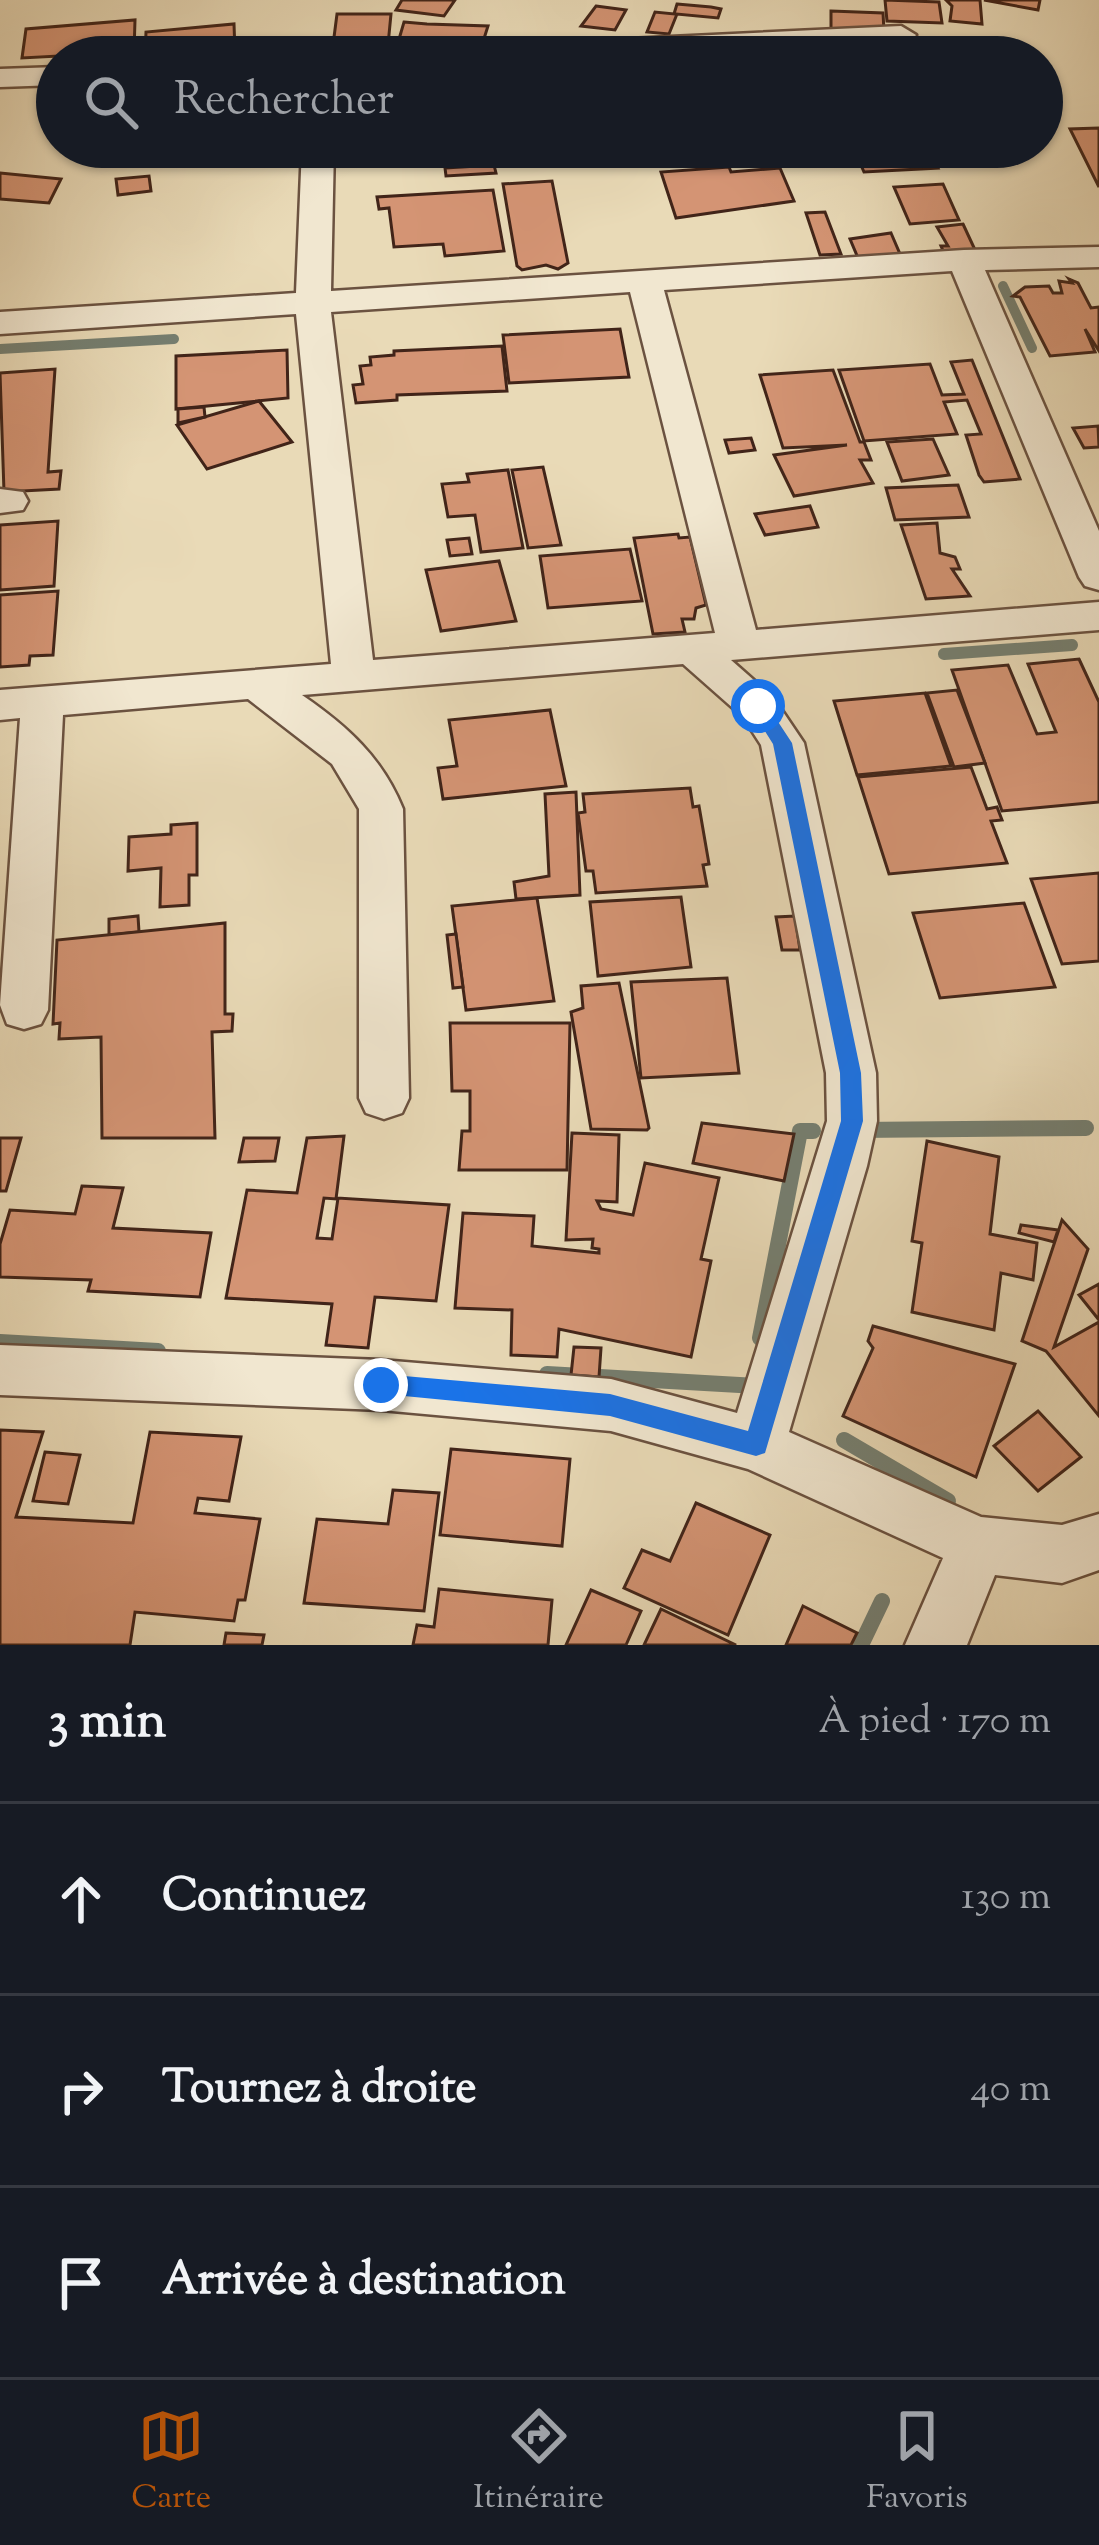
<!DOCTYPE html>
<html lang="fr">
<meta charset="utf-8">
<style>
body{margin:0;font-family:"Sorts Mill Goudy",serif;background:#242831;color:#f1f3f6}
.stop{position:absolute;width:36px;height:36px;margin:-27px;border:9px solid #1a73e8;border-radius:50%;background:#fff}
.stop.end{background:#1a73e8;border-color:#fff;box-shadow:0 3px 12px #0008}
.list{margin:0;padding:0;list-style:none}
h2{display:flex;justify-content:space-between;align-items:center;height:156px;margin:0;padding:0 48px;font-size:51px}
h2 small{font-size:39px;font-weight:400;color:#9ea1a6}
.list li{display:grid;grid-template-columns:78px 1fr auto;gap:36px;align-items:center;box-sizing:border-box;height:192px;padding:0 48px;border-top:3px solid #363941}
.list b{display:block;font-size:45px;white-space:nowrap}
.list em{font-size:39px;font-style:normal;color:#9ea1a6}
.icon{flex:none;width:66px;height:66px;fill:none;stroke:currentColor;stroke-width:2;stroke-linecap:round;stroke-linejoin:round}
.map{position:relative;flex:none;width:1099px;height:1645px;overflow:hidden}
.search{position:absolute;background:#171b24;box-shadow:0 3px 9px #0004;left:36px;right:36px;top:36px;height:132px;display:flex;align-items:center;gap:30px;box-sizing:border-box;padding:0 42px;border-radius:66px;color:#9ea1a6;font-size:45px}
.sheet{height:732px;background:#171b24}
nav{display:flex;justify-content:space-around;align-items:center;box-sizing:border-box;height:168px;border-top:3px solid #363941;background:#171b24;font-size:33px;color:#9ea1a6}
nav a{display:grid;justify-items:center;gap:6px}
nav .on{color:#b45309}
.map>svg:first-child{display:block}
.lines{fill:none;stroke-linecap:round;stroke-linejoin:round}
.stream-far2{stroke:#757f71;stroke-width:10}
.stream-far1{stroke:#757f71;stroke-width:12}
.stream{stroke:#757f71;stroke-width:16}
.building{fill:#d49474;stroke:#412419;stroke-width:3}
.minor-casing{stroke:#6b5240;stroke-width:5}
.minor{fill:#f1e7d0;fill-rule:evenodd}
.route{fill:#1a73e8}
</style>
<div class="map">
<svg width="1099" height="1645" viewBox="0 0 1099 1645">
<rect width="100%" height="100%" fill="#e9dab7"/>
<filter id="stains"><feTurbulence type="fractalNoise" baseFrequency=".00167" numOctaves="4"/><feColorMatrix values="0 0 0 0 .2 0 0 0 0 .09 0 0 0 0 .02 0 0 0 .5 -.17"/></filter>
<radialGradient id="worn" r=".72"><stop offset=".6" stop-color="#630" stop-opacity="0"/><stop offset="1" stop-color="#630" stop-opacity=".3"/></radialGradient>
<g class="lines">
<g class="stream-far2">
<polyline points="1003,286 1032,348"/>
<polyline points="0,349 174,339"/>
</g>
<polyline class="stream-far1" points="944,654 1072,645"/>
<g class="stream">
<polyline points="857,1130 1086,1128"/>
<polyline points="760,1338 800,1131 813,1131"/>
<polyline points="0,1342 158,1351"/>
<polyline points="547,1374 757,1386"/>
<polyline points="844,1440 948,1501"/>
<polyline points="861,1645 882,1601"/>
</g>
</g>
<g class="building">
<polygon points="402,0 455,0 444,16 396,10"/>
<polygon points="885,0 939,2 942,23 887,21"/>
<polygon points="980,0 982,24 950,21 952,6 946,0"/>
<polygon points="984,0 1040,0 1038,10"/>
<polygon points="677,4 711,7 721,9 718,18 677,14 669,34 647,32 655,12 674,14"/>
<polygon points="596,6 626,10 615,30 581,26"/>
<polygon points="831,11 883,13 884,31 831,29"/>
<polygon points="337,14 391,14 388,45 333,45"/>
<polygon points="135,20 134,52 22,58 26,29"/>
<polygon points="404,22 427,24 488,26 482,45 422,42 421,47 397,46"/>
<polygon points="234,24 235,52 145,57 146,32"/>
<polygon points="1099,128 1099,187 1070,129"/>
<polygon points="496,147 634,147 636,155 499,164"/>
<polygon points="853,147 928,147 938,168 864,172"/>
<polygon points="494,165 496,173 446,176 445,168"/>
<polygon points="729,167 731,172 780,168 794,201 676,218 661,172"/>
<polygon points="0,173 61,179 49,203 0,199"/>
<polygon points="149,176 151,191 118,195 116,179"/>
<polygon points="552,181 568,263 558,269 546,265 522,270 517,266 503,184"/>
<polygon points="943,184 959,220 910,224 894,187"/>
<polygon points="493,190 504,251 445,256 443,244 394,247 389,208 379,209 377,197"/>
<polygon points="825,212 841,254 820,255 806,213"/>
<polygon points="963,224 976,252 945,255 941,246 948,246 937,227"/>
<polygon points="891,233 900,254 858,258 850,239"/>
<polygon points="1069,279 1078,283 1091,308 1099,307 1099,351 1085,329 1095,352 1050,356 1020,297 1013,296 1025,287 1049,286 1053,293 1062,293 1059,281 1072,283"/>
<polygon points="620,329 629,377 509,383 503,335"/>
<polygon points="502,346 507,391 397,395 397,400 356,403 353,385 363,384 360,366 371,365 370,357 394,355 394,351"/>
<polygon points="287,350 288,398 176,409 176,356"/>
<polygon points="972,360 1020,479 984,482 979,475 966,435 981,434 967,400 944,402 957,434 864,441 839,370 930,364 942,395 964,394 951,362"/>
<polygon points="55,369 48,472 61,471 59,489 4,492 0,373"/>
<polygon points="833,370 860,442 864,442 871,460 860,460 873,483 794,496 774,455 847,445 783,448 760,375"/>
<polygon points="259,401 292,442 207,469 177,425"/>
<polygon points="204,407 205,417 178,423 178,409"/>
<polygon points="1098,426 1099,447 1084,448 1073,428"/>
<polygon points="751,438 755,450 729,453 725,440"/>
<polygon points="933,439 949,475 902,481 887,442"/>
<polygon points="543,467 561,545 528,548 512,470"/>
<polygon points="508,470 523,548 481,552 475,515 448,517 442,484 469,482 467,474"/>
<polygon points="958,485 969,517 895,520 886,488"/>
<polygon points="810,506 818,527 765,535 755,514"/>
<polygon points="58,521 54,586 0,590 0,525"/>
<polygon points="937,523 940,553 955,557 960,569 952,569 970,596 926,599 901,525"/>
<polygon points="678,534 679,538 690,537 706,605 696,608 694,619 682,619 685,632 653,634 634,538"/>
<polygon points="469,538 472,554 450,556 447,540"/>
<polygon points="630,549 642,601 548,608 540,556"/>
<polygon points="499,561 516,621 441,631 426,570"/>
<polygon points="58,591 53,655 30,656 29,665 0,667 0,595"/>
<polygon points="1079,659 1099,702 1099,802 1002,811 952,670 1008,665 1037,734 1056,732 1028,664"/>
<polygon points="957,690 985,763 954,767 927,693"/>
<polygon points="925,693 951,766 857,775 834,701"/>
<polygon points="550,710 566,786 443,799 438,768 457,766 449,720"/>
<polygon points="971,767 987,809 997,807 1002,820 991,821 1007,863 889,874 858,777"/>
<polygon points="690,788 693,807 699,806 709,864 703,865 707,886 596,893 593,871 586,871 578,813 585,812 583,794"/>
<polygon points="576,792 580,895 516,899 514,882 549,876 545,794"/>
<polygon points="197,823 197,875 189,875 189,905 160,907 161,868 128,871 129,837 171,834 171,825"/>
<polygon points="1099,873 1099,961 1062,964 1031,879"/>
<polygon points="681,897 691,967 598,976 590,902"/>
<polygon points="537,898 554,1001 466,1010 452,906"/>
<polygon points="1024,903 1055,987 940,998 913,913"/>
<polygon points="138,916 139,932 109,935 109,919"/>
<polygon points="795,916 800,950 782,950 776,917"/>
<polygon points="225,923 225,1014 233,1014 232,1031 212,1032 215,1138 102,1138 101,1037 59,1039 60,1023 53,1024 57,940"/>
<polygon points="456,934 463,987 453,988 447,935"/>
<polygon points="727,978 739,1073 641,1078 631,982"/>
<polygon points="619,983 649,1128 647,1130 591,1129 571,1012 583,1008 581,986"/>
<polygon points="450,1023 570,1023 567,1170 459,1170 462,1131 470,1131 470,1091 452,1091"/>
<polygon points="702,1123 794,1134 784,1181 693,1163"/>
<polygon points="572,1133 619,1135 617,1202 597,1201 601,1209 633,1215 645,1163 719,1178 701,1259 711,1261 691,1357 559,1329 557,1357 511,1355 512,1310 455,1308 463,1213 534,1216 532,1246 599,1253 599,1249 592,1248 593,1239 566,1240"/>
<polygon points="344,1136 336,1199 324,1198 317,1238 332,1239 338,1198 449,1205 436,1301 375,1297 368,1348 326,1345 332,1304 226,1298 247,1190 297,1193 307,1138"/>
<polygon points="0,1138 21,1138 6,1191 0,1191"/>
<polygon points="244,1138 279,1138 275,1161 239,1162"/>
<polygon points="927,1141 999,1157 990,1234 1037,1243 1033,1280 1001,1273 994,1330 912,1312 922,1243 912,1241"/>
<polygon points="82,1186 123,1188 113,1228 211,1233 200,1297 88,1291 91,1280 0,1277 0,1244 10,1210 75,1214"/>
<polygon points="1062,1220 1088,1249 1054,1347 1099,1322 1099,1416 1046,1351 1022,1341"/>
<polygon points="1021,1225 1058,1230 1054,1242 1019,1233"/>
<polygon points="1099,1284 1099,1320 1079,1295"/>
<polygon points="873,1326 1015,1364 976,1477 843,1416 873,1348 868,1341"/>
<polygon points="574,1347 601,1348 599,1377 571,1375"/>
<polygon points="1038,1411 1081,1457 1038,1491 994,1446"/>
<polygon points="0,1430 43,1432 16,1517 133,1523 150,1432 241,1437 229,1501 198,1498 195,1513 260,1519 245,1600 238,1600 234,1621 135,1612 130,1645 0,1645"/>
<polygon points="451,1449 570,1459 562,1546 440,1535"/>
<polygon points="45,1452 80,1455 68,1504 33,1501"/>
<polygon points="393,1490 439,1493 424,1611 304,1603 317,1519 388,1524"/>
<polygon points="696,1503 770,1535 728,1635 624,1588 642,1550 670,1561"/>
<polygon points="439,1589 552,1600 548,1645 413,1645 417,1625 434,1627"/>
<polygon points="591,1590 641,1611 626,1645 566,1645"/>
<polygon points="803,1606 857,1633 851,1645 786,1645"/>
<polygon points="661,1609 736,1645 644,1645"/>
<polygon points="226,1633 264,1635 262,1645 224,1645"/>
</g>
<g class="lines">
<defs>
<g id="minor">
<polygon points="901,26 916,35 911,41 626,57 422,57 437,48"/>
<polygon points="57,67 57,85 0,87 0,69"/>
<path d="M 302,147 L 334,147 L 331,291 L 964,250 L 1099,247 L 1099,267 L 985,270 L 1099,531 L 1099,590 L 1085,586 L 1079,577 L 952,271 L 664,290 L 756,630 L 1099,602 L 1099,630 L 731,660 L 773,697 L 804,743 L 876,1073 L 877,1121 L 867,1166 L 789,1432 L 981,1517 L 1062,1525 L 1099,1514 L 1099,1570 L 1062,1583 L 995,1575 L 967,1645 L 905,1645 L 943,1558 L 748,1469 L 611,1431 L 381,1410 L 0,1395 L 0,1345 L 381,1360 L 611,1379 L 737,1413 L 827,1121 L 826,1073 L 761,745 L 743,717 L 683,664 L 302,695 C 347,726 382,757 403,809 L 409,1098 L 402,1113 L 384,1119 L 366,1113 L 359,1098 L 359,809 L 332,764 L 248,699 L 63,715 L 48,1010 L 41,1024 L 24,1029 L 7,1024 L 0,1005 L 20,718 L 0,720 L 0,690 L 331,664 L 296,314 L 0,334 L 0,312 L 296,293 ZM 630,292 L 715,633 L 373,660 L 331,312 Z"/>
<polygon points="0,489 23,492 28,501 23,510 0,513"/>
</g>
</defs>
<use href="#minor" class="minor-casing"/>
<use href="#minor" class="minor"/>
</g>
<polygon class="route" points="758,700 765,702 792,743 861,1073 863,1121 765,1453 756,1456 610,1416 373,1393 373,1378 381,1374 610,1394 748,1431 841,1121 840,1073 773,744 749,706"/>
<rect width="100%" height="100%" filter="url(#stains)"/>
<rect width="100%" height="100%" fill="url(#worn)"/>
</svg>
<div class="stop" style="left:758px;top:706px"></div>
<div class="stop end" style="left:381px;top:1385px"></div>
<div class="search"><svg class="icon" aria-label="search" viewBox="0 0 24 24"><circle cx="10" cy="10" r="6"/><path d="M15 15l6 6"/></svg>Rechercher</div>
</div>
<section class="sheet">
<h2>3 min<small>À pied · 170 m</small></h2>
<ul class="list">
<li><svg class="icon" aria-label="ahead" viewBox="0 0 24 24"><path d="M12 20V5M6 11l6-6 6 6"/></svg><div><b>Continuez</b></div><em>130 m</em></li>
<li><svg class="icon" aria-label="right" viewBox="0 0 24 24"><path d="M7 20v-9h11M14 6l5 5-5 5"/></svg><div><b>Tournez à droite</b></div><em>40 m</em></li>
<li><svg class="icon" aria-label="arrive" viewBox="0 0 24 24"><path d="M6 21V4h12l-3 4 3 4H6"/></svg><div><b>Arrivée à destination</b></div></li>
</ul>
</section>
<nav>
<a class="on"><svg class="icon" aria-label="map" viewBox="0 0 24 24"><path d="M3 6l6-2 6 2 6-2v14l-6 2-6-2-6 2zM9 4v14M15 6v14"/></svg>Carte</a>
<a><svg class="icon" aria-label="directions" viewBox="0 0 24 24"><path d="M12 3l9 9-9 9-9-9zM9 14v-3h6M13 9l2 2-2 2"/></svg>Itinéraire</a>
<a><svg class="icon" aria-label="saved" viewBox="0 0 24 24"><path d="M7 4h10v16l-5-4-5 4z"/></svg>Favoris</a>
</nav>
